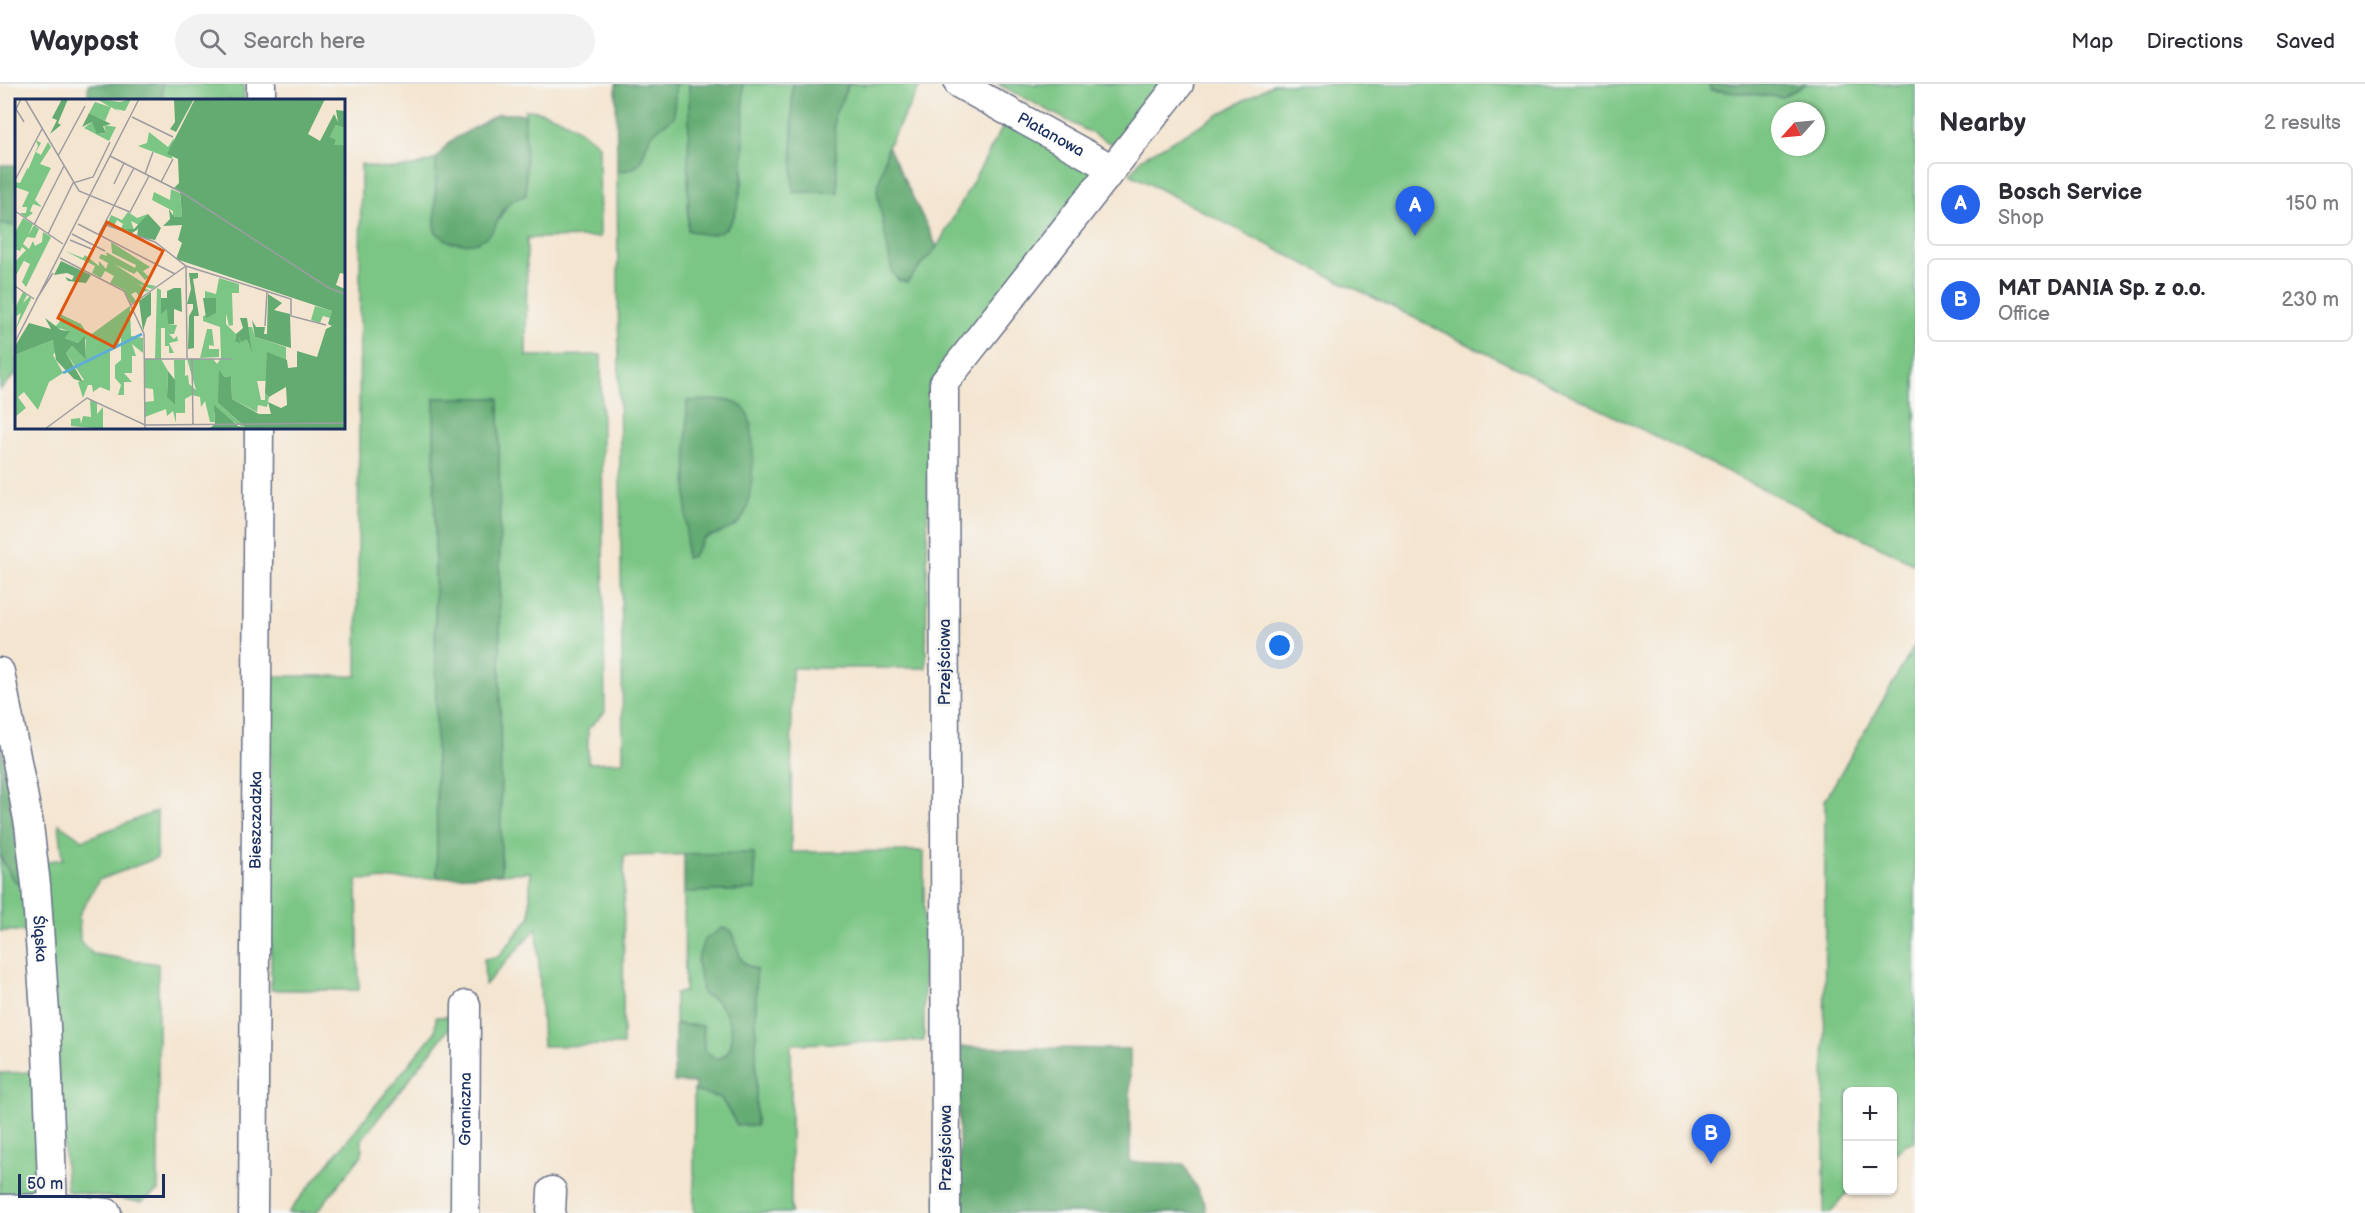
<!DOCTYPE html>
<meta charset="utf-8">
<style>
body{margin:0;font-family:"Balsamiq Sans",sans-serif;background:#f2f2f3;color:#2b2b33}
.controls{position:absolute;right:18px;bottom:18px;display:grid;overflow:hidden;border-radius:9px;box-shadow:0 2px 4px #0004}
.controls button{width:54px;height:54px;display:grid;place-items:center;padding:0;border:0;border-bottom:2px solid #e1e1e2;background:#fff;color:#2b2b33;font:30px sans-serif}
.compass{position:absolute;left:1771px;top:18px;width:54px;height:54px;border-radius:50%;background:#fff;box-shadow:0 2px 4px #0004;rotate:243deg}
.scale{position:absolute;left:18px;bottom:15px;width:147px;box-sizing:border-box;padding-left:6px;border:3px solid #1b2f5e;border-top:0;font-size:16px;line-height:21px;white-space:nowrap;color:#1b2f5e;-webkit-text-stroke:4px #f6f6f2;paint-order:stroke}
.you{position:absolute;left:1280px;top:562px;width:21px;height:21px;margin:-15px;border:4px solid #fff;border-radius:50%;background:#1a73e8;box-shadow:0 0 0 9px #1a73e833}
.badge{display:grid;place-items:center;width:39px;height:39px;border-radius:50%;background:#2563eb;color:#fff;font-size:20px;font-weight:700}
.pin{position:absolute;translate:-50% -50px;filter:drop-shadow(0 2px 3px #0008)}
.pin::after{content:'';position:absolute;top:32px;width:21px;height:18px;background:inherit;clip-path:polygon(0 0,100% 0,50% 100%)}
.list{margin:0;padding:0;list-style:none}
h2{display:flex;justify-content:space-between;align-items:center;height:78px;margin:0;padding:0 24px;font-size:26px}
h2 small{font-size:20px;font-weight:400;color:#7c7c81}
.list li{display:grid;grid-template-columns:39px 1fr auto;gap:18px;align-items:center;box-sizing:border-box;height:84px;margin:0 12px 12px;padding:0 12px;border:2px solid #e1e1e2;border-radius:9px}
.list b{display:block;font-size:22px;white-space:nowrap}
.list p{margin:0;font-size:20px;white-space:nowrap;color:#7c7c81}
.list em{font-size:20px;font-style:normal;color:#7c7c81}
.icon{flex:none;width:33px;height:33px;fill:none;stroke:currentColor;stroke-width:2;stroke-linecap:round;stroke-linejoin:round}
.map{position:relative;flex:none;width:1915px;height:1129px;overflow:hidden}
header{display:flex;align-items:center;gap:36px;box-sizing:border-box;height:84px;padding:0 30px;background:#fff;border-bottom:2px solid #e1e1e2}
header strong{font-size:28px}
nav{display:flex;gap:33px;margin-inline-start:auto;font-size:21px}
.search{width:420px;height:54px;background:#f2f2f3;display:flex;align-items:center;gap:15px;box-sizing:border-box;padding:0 21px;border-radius:33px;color:#7c7c81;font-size:22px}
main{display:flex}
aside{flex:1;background:#fff}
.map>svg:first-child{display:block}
.green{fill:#7bc685;stroke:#4b7a72;stroke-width:1.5;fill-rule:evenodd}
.forest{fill:#64ab72;stroke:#406d68;stroke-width:1.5}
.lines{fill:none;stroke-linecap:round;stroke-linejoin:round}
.minor-casing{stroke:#676f86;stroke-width:31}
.minor{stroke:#fff;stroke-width:28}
.labels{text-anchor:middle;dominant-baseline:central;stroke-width:6;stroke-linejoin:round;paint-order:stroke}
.street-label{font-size:16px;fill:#1b2f5e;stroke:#f6f6f2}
.inset-river{fill:none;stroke:#5facd8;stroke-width:3}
.inset-road{fill:none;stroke:#9d9ca2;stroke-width:1.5}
.view{fill:#de5710;fill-opacity:0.15;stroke:#de5710;stroke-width:3}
.inset-edge{fill:none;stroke:#1b2f5e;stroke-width:3}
</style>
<header>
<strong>Waypost</strong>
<div class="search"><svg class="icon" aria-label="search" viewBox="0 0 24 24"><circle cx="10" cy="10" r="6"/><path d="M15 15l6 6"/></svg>Search here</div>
<nav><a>Map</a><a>Directions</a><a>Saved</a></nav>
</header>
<main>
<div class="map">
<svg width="1915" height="1129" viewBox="0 0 1915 1129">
<rect width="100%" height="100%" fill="#f6f6f2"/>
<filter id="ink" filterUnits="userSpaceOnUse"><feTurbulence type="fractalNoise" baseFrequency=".0167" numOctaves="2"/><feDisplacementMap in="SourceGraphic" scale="12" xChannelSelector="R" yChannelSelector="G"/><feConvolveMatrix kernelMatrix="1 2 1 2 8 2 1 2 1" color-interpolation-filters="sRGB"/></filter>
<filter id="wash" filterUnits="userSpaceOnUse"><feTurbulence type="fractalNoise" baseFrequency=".008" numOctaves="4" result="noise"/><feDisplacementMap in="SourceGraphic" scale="24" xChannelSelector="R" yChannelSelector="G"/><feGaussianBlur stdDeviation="1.35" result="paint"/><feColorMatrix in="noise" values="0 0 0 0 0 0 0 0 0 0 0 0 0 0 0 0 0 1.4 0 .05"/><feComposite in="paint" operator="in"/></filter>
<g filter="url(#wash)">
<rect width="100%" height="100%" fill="#f4e5d0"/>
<g class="green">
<rect x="162" y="0" width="82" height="16"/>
<path d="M 675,0 L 689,0 L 688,146 L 733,135 L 743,96 L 743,0 L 792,0 L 793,108 L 838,108 L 834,32 L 849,0 L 921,0 L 888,62 L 877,107 L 898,196 L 907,198 L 937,163 L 1006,37 L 1096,87 L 929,301 L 926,584 L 792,584 L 791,768 L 924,767 L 924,957 L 791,960 L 791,1129 L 694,1129 L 694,1007 L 721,1014 L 737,1041 L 756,1041 L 756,885 C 735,879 741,865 731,847 L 722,844 L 697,877 L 703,911 C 731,914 744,973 716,975 L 704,966 L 703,942 L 675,940 L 675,909 L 685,908 L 684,808 L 756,806 L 754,769 L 624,772 L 623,961 L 543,962 L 537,844 L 485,901 L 484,875 L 499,872 L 530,833 L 530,788 L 501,790 L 499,314 L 434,314 L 437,794 L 357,796 L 359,906 L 271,906 L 270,592 L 357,592 L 361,80 C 386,87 412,85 436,75 L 435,147 L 452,159 L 478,158 L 494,144 L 509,118 L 526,111 L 525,26 C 552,26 579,44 599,61 L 600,153 L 527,154 L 526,272 L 601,271 L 605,628 L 588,645 L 588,679 L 623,678 L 617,87 C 647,86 640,70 651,52 C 656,44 667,39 674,33 ZM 730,316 C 744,323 747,328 751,342 L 720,449 L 703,455 L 693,472 L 687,317 Z"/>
<polygon points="998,0 1163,0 1114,61"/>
<path d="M 1273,0 L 1709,0 L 1710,6 L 1782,13 L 1806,0 L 1915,0 L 1915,480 L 1305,180 L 1130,90 L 1142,74 ZM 1780,27 L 1816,27 L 1816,63 L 1780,63 Z"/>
<polygon points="0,139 16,142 16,290 0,306"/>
<polygon points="1915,561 1915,1058 1908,1059 1893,1070 1892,1008 1848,1008 1849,1107 1830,1129 1824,1129 1825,716"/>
<polygon points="157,727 157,774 99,796 79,831 80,857 93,870 158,880 158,1107 141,1118 67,1107 43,778 63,775 59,740 83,756"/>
<polygon points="0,772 12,794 24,805 30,847 0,847"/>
<polygon points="459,932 362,1055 362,1071 316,1129 288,1129 435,948 436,933"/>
<polygon points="36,988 42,1110 0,1111 0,989"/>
</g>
<g class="forest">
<rect x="88" y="0" width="74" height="16"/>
<path d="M 616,0 L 675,0 L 674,33 C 667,39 656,44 651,52 C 639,71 648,86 617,87 Z"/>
<path d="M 689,0 L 743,0 C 743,31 750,128 724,146 C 712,154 700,150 688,146 Z"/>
<polygon points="792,0 849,0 834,32 838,108 793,108"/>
<polygon points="1709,0 1806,0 1782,13 1710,6"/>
<path d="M 498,30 L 525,30 L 526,111 C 521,113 513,115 509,119 C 502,125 499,135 495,143 C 483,165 450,164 435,147 L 436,75 L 449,58 Z"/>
<polygon points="888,62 937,163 907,198 898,196 892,188 877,107"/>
<polygon points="1,81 16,81 16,142 0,139"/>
<polygon points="434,314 499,314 501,790 437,794"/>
<path d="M 730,316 C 736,319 742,321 746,327 C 757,344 754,416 743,433 C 734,448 717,447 703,455 L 693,472 L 686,474 L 687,317 Z"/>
<polygon points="0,652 24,805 12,794 0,772"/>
<polygon points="754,769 756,806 684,808 684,770"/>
<path d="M 722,844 L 732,847 C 740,864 735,880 756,885 L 756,1042 L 737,1041 L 721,1014 L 694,1007 L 695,999 L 674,998 L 675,940 L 703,942 L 704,966 L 716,975 C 744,973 731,914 703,911 L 697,877 L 704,856 Z"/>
<polygon points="958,963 1130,965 1130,1078 1184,1080 1205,1121 1206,1129 960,1129"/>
</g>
</g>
<g filter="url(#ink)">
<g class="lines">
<defs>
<g id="minor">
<path id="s1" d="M 959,0 L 1111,84"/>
<polyline points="261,16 261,0"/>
<path id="s2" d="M 0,588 L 29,741 L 36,801 L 46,942 L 53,1124"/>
<polyline points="0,1125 53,1124 107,1129"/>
<path id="s3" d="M 253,1129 L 259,344"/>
<path id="s4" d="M 465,1129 L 466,921"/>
<polyline points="551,1129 552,1107"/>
<polyline points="946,1129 944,299 1179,0"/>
</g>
</defs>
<use href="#minor" class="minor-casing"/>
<use href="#minor" class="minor"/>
</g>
</g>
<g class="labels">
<g class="street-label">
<text stroke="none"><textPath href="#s1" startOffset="105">Platanowa</textPath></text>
<text transform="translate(945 578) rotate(-90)">Przejściowa</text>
<text stroke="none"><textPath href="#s3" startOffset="393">Bieszczadzka</textPath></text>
<text stroke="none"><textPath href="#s2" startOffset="270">Śląska</textPath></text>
<text stroke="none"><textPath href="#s4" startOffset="104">Graniczna</textPath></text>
<text transform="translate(946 1064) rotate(-90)">Przejściowa</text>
</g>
</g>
<g transform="translate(15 15)">
<rect width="330" height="330" fill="#f4e5d0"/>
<path d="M 82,0 L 105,3 L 116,0 L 110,12 L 100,10 L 106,14 L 96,8 L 90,22 L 74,14 L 80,3 L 95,8 ZM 320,14 L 322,26 L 330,29 L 329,48 L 319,46 L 315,38 L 321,26 ZM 77,23 L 84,35 L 91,34 L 89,26 L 101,28 L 94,42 L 69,29 ZM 134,33 L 153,48 L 159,39 L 157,60 L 123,47 L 132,44 ZM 21,41 L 26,44 L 21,53 L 26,56 L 33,43 L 36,48 L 25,65 L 36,69 L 20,101 L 27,108 L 18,105 L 15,112 L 18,114 L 11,119 L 5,114 L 11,114 L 12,108 L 7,108 L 14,93 L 0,88 L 0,83 L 5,84 L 13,68 L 13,71 L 23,47 ZM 156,90 L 165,94 L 167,118 L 158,118 L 158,112 L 137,101 L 139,93 L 155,101 ZM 113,113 L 122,119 L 133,115 L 124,126 L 116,122 L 119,131 L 105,132 L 108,125 L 102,121 L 98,129 L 92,126 L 96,116 L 107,121 ZM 8,119 L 18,125 L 13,137 L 19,126 L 24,130 L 20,139 L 12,138 L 8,145 L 14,150 L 18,142 L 20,147 L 27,143 L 28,133 L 36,138 L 11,188 L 7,183 L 15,165 L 9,162 L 11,158 L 0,178 L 0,163 L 11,151 L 7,148 L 5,152 L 0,150 L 0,134 ZM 96,143 L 135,168 L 128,172 L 134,178 L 130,181 L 122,172 L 119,175 L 99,165 L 130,185 L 141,187 L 137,190 L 123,185 L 135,192 L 125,193 L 125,199 L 121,193 L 116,195 L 121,202 L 116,205 L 109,191 L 95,184 L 99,177 L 90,172 L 86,179 L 77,174 L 80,167 L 50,152 L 68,159 L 70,156 L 84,167 L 84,162 L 91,170 L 93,164 L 84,159 L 86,155 L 92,157 L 91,153 L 120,169 L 121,166 L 97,154 ZM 204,179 L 224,185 L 224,194 L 217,194 L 218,226 L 214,227 L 211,214 L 211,225 L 221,235 L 220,242 L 224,237 L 233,240 L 235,254 L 232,228 L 237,228 L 240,238 L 271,248 L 271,261 L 262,259 L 252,282 L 242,282 L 246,301 L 250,301 L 250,294 L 254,298 L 252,308 L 243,306 L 242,313 L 217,300 L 216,277 L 209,278 L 203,304 L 232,330 L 199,313 L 200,323 L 195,323 L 190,302 L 186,308 L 185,298 L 177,296 L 170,300 L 170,314 L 161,314 L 161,324 L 158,312 L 152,317 L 151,310 L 130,318 L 130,303 L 139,302 L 138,290 L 130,289 L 130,260 L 140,260 L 142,189 L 146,191 L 146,214 L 153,209 L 153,225 L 162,226 L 159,235 L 154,235 L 159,240 L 162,237 L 163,242 L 154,244 L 159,254 L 154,254 L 154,247 L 150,247 L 150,229 L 146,229 L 146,260 L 153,272 L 152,297 L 160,306 L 159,261 L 170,261 L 170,277 L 173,276 L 174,285 L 181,291 L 172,260 L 198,260 L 202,265 L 206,259 L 205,228 L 188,222 L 188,217 L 201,214 L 201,199 L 190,200 L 190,192 L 201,195 ZM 8,193 L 12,196 L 8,204 L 15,197 L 16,200 L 0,232 L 6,214 L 0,218 L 0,209 ZM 115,207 L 116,237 L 128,239 L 128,254 L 117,245 L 121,257 L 117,257 L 117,274 L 109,274 L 117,283 L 109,283 L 109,296 L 103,296 L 106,286 L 100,279 L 100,266 L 106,261 L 106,246 L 113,242 L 106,244 L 106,238 L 102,249 L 95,252 L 95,292 L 85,288 L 78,293 L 77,286 L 73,286 L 68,299 L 63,283 L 69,281 L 51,254 L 57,247 L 71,261 L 71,240 L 63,244 L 50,239 L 54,232 L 40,228 L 46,221 L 45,215 L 66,225 L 74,237 ZM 300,207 L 317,212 L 315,219 L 308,217 L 305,224 L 296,221 ZM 192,230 L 197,230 L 199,247 L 194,246 L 194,250 L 204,250 L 204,258 L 185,259 ZM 38,241 L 42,251 L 38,256 L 48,274 L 34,283 L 23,311 L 9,293 L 3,298 L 11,309 L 0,318 L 0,256 ZM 75,301 L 82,304 L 82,315 L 88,308 L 88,330 L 56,327 L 56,320 L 65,319 L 66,325 L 68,317 L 76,318 Z" fill="#7bc685"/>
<path d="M 47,0 L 53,0 L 43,24 L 46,26 L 35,35 L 42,21 L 37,19 ZM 159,0 L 179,0 L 161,33 L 155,30 L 160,23 ZM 180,0 L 310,0 L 293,35 L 305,42 L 319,15 L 323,23 L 321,11 L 330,12 L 330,29 L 321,26 L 315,38 L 321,41 L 319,46 L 330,46 L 330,175 L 325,174 L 321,186 L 330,190 L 330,330 L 194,330 L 200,325 L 199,306 L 223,327 L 230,328 L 203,304 L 204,271 L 209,278 L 216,277 L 217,300 L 244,315 L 256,315 L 253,303 L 266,309 L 272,306 L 271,288 L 254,298 L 250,294 L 252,253 L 272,261 L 273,269 L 282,268 L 282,252 L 302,258 L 311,230 L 317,227 L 313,225 L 317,212 L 161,160 L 167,144 L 163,141 L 167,126 L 148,127 L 155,120 L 154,110 L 159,118 L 167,118 L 165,92 L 159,89 L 164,84 L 163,60 L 152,55 ZM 74,14 L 96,25 L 88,27 L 91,34 L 82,35 L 77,23 L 67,28 ZM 133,115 L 146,129 L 140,141 L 122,138 L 123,130 L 116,135 L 111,130 L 119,130 ZM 46,162 L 76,176 L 71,184 L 53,182 L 50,178 L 57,181 L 59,177 L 52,174 L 39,176 ZM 174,174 L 183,174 L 183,179 L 178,180 L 184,217 L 179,217 L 179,249 L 173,250 L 174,217 L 178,210 L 178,205 L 172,205 L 176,190 ZM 159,189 L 166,189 L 167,213 L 159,210 L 159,225 L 153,225 L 152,210 L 146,215 L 146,199 L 152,199 L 152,192 ZM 136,193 L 136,216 L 132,219 L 128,232 L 124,202 ZM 253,195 L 267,204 L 259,211 L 275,215 L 276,249 L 240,238 L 237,221 L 241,228 L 250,228 L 249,235 L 252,235 ZM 188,199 L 201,199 L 201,214 L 191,219 ZM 30,219 L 46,231 L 55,232 L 50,239 L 63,244 L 70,237 L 71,261 L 57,247 L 51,254 L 68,283 L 59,280 L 41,261 L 38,241 L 0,256 L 0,247 L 14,224 L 36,230 ZM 225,219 L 232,219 L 237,254 L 232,240 L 226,243 L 224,237 L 225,244 L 220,242 L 221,235 L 228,229 ZM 153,272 L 160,281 L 160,306 L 152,298 Z" fill="#64ab72"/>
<path class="inset-river" d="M 48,274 L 127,235"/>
<path class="inset-road" d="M 6,0 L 1,10 L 9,23M 10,0 L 64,92 L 115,113 L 134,77M 117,18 L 158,38M 43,57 L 70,7M 95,57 L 166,93 L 314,189 L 330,195M 130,75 L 138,53M 0,81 L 27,30M 146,83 L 158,60M 99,85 L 109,64M 0,112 L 48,145M 63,125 L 160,175M 19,126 L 49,67M 91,126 L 140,143 L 171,167 L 276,200 L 276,217 L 311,226M 33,135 L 58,84 L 78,78 L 95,43M 57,135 L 90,152M 84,135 L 119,69M 55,141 L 79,151M 45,159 L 109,192 L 129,235 L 130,330M 171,167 L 172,259M 0,187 L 19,200M 21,201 L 38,174M 116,206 L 171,167M 250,227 L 252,193M 0,243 L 124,0M 177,259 L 178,325M 129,260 L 217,260M 30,330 L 72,299 L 130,326 L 330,324"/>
<path class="view" d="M 92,123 L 148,152 L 99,248 L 43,219 Z"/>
<rect width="330" height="330" class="inset-edge"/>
</g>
</svg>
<div class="controls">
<button>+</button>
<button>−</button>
</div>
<svg class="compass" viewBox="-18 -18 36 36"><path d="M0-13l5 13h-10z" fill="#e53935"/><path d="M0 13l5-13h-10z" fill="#7c7c81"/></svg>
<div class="scale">50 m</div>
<div class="you"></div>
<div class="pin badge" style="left:1415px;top:152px">A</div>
<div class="pin badge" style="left:1711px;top:1080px">B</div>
</div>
<aside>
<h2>Nearby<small>2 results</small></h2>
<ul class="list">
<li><span class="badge">A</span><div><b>Bosch Service</b><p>Shop</p></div><em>150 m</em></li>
<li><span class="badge">B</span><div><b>MAT DANIA Sp. z o.o.</b><p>Office</p></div><em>230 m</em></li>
</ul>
</aside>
</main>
